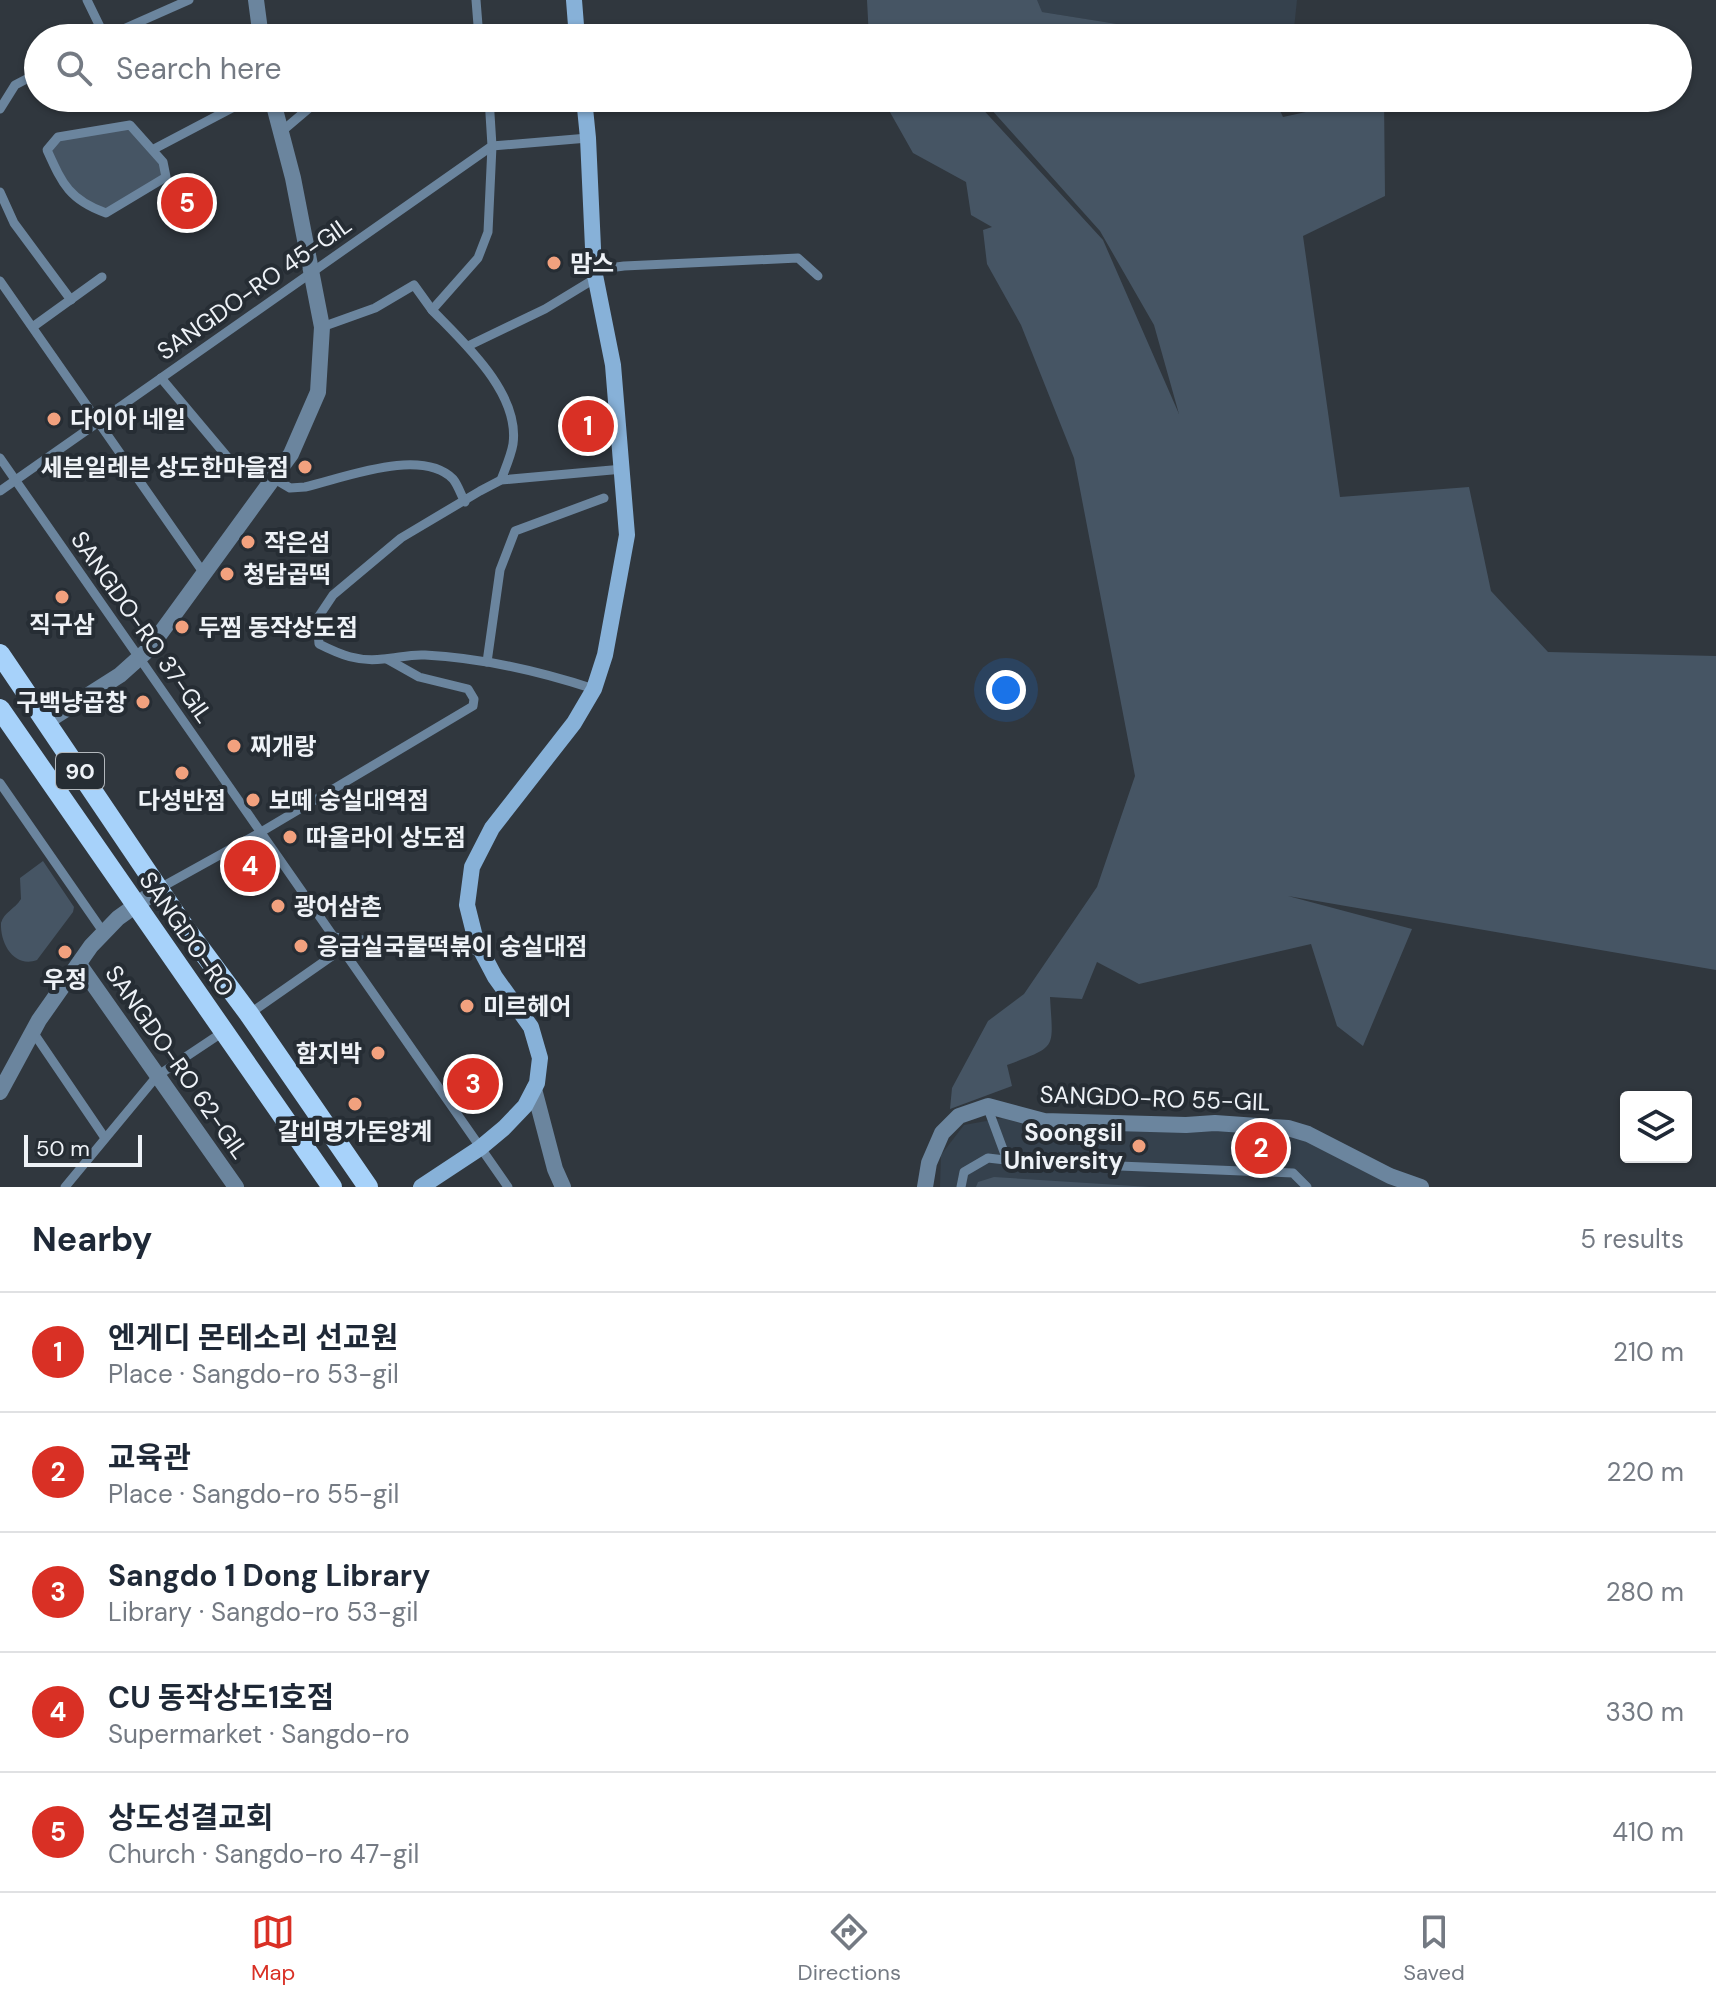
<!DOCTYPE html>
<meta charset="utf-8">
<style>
body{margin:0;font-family:"DM Sans","Noto Sans KR",sans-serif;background:#f6f6f7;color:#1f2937}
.controls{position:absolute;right:24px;bottom:24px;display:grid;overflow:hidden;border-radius:8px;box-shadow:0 2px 6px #0004}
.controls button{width:72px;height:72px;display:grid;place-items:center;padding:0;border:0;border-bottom:2px solid #e0e1e3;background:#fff;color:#1f2937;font:40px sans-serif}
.scale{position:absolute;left:24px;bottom:20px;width:118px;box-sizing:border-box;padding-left:8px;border:4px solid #eef2f7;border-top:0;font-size:22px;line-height:28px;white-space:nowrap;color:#eef2f7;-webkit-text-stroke:6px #262d34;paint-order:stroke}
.you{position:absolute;left:1006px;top:690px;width:28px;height:28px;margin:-20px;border:6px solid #fff;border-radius:50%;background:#1a73e8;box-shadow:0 0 0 12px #1a73e833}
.badge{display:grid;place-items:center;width:52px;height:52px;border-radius:50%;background:#d93025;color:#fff;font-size:26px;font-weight:700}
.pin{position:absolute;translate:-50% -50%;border:4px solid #fff;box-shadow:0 2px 8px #0006}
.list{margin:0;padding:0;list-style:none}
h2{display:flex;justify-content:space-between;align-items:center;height:104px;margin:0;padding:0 32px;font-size:34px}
h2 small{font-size:26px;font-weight:400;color:#747a83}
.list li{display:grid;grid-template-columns:52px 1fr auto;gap:24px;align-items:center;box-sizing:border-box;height:120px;padding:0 32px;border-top:2px solid #e0e1e3}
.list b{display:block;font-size:30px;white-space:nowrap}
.list p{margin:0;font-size:26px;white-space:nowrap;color:#747a83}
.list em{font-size:26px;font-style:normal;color:#747a83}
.icon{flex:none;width:44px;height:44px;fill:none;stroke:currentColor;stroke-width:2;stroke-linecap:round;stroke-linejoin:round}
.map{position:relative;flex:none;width:1716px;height:1187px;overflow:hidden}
.search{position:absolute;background:#fff;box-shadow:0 2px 6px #0004;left:24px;right:24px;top:24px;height:88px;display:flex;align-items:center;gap:20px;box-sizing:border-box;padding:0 28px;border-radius:44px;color:#747a83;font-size:30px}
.sheet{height:704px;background:#fff}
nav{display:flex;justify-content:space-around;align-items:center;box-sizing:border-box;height:112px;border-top:2px solid #e0e1e3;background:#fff;font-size:22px;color:#747a83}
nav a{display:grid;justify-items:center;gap:4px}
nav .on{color:#d93025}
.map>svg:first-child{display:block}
.built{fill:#35414d}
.green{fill:#465564}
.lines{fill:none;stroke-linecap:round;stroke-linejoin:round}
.lane{stroke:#6b859e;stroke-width:9}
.street{stroke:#6b859e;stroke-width:16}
.secondary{stroke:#87b1d8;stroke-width:16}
.primary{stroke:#a7d2fa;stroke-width:20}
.poi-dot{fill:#f2a17e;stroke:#262d34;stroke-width:3}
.labels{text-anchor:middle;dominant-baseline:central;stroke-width:8;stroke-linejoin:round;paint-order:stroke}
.shield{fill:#262d34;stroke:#b2b7bc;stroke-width:2}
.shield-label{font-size:22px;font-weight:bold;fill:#eef2f7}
.poi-label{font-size:24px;font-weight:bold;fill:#eef2f7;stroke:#262d34;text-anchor:start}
.street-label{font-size:24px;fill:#eef2f7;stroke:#262d34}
</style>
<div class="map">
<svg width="1716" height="1187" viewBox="0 0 1716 1187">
<rect width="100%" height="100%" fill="#30373e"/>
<g class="built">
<polygon points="994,0 1297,0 1293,38 1245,38 1238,24 1161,31 1041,12"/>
<polygon points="1003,1118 1036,1128 1159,1131 1210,1126 1311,1136 1408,1187 940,1187 941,1155 964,1125"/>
</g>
<g class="green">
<polygon points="867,0 1037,0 1042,12 1161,31 1239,24 1245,38 869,38"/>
<path d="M 882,98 L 979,98 L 978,104 L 1103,240 L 1179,414 L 1154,325 L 1100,231 L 981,98 L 1274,98 L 1283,117 L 1370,98 L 1384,98 L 1385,196 L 1303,236 L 1340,497 L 1469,487 L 1491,591 L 1548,652 L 1716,656 L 1716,970 L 1288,896 L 1412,929 L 1363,1046 L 1337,1026 L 1311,944 L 1139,984 L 1097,962 L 1082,999 L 1050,997 C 1053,1050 1058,1046 1007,1065 L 1012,1086 L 950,1109 L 952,1088 L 988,1021 L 1024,994 L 1097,887 L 1135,776 L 1074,458 L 1021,325 L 987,264 L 983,230 L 992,227 L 971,215 L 966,182 L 913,153 Z"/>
<polygon points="130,128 152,149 166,177 108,212 72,191 49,152 62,138"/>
<path d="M 43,861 L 74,907 L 73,912 L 37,960 C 15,968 0,945 1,923 C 4,912 15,909 21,899 L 20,878 Z"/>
<polygon points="994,1177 1150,1187 976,1187 978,1182"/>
</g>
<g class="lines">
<g class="lane">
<polyline points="87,0 105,37"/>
<polyline points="476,0 479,38"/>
<polyline points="103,38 189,0"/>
<polyline points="462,38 479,36"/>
<polyline points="0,109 15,85 38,73"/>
<path d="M 130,125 L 163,162 L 166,177 L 106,213 C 69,200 62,183 47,150 L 58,137 Z"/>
<polyline points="281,132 321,98"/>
<polyline points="154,149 251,98"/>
<polyline points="0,192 14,223 71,300"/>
<polyline points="594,270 624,266 798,258 818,276"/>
<polyline points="0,281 205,575"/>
<polyline points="34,326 102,277"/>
<polyline points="322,327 375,308 414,285 432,310"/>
<polyline points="468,346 545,309 596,278"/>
<path d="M 161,378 L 229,459 L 245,471 L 273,478 L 290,488 L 305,487 C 344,478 421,447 453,479 C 458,485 461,495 465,502"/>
<polyline points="0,458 508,1187"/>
<path d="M 501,480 C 505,469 511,456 513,444 C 520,393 464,343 432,310 L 478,258 L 488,232 L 492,146 L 588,138"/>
<polyline points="0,491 492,146 489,98"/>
<polyline points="487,662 500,570 515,531 604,498"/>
<path d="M 594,689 C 539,671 483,658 425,655 C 410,654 398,658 383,659 C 358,662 341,655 319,644 L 317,619 L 333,595 L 401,538 L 480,491 L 501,480 L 623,469"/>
<polyline points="0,783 104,933"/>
<polyline points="160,888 261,832 473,706 474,699 468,689 419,677 387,659"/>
<polyline points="333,937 481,951"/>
<polyline points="249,1014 342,949"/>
<polyline points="33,1032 105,1138"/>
<polyline points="987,1106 1007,1160"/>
<polyline points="65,1187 157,1076 223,1032"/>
<polyline points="961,1187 964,1172 988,1158 1022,1162 1293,1173 1307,1187"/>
</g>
<g class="street">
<polyline points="256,0 261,38"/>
<polyline points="46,722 120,675 149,649 291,454 318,392 322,327 293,178 272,98"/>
<polyline points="79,964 236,1187"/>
<polyline points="534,1089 555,1169 563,1187"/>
<polyline points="0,1092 39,1020 91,946 118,918 160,888"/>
<polyline points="925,1187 929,1163 942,1133 959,1116 988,1106 1044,1121 1186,1125 1215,1123 1288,1128 1308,1134 1390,1176 1421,1187"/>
</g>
<g class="secondary">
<polyline points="574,0 577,38"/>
<polyline points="421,1187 480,1148 504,1128 525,1106 537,1083 540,1058 531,1027 495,977 476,941 467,905 472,867 492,828 574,723 594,689 605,655 627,535 613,365 594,270 588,138 584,98"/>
</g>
<g class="primary">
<polyline points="0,654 185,928 249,1014 368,1187"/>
<polyline points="0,709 332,1187"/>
</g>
</g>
<g class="poi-dot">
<circle cx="554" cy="263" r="8"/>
<circle cx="54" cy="419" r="8"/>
<circle cx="305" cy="467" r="8"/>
<circle cx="248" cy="542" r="8"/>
<circle cx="227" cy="574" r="8"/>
<circle cx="62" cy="597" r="8"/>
<circle cx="182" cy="627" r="8"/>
<circle cx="143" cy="702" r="8"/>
<circle cx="234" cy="746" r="8"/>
<circle cx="182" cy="773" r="8"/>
<circle cx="253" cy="800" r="8"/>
<circle cx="290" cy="837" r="8"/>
<circle cx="278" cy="906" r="8"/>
<circle cx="301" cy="946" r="8"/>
<circle cx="65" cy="952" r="8"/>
<circle cx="467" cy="1006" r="8"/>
<circle cx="378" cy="1053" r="8"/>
<circle cx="355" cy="1104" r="8"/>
<circle cx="1139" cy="1146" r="8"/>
</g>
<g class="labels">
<rect class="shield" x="56" y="753" width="48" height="36" rx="6"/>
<g class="shield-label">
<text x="80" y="771">90</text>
</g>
<g class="poi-label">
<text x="570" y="263">맘스</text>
<text x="70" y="419">다이아 네일</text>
<text x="289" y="467" text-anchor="end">세븐일레븐 상도한마을점</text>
<text x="264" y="542">작은섬</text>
<text x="243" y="574">청담곱떡</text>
<text x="62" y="624" text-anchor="middle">직구삼</text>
<text x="198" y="627">두찜 동작상도점</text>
<text x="127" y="702" text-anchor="end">구백냥곱창</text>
<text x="250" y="746">찌개랑</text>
<text x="182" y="800" text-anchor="middle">다성반점</text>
<text x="269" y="800">보떼 숭실대역점</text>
<text x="306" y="837">따올라이 상도점</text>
<text x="294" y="906">광어삼촌</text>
<text x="317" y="946">응급실국물떡볶이 숭실대점</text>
<text x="65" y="979" text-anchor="middle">우정</text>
<text x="483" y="1006">미르헤어</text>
<text x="362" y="1053" text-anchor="end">함지박</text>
<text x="355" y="1131" text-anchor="middle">갈비명가돈양계</text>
<text x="1123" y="1132" text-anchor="end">Soongsil<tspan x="1123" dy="28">University</tspan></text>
</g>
<g class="street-label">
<text transform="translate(254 288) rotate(-35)">SANGDO-RO 45-GIL</text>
<text transform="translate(142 627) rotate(55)">SANGDO-RO 37-GIL</text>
<text transform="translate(187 934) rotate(55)">SANGDO-RO</text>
<text transform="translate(177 1062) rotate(55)">SANGDO-RO 62-GIL</text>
<text transform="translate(1155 1098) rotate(2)">SANGDO-RO 55-GIL</text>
</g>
</g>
</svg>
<div class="controls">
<button><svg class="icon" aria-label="layers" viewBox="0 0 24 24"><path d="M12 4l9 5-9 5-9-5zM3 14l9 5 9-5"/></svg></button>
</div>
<div class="scale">50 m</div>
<div class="you"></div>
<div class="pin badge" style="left:588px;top:426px">1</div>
<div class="pin badge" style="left:1261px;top:1148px">2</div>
<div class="pin badge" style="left:473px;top:1084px">3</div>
<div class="pin badge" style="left:250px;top:866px">4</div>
<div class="pin badge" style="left:187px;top:203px">5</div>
<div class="search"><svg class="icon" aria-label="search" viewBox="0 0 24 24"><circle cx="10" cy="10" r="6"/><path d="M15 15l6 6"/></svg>Search here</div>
</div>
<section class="sheet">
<h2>Nearby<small>5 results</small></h2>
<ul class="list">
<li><span class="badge">1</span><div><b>엔게디 몬테소리 선교원</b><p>Place · Sangdo-ro 53-gil</p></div><em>210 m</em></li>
<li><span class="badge">2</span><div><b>교육관</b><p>Place · Sangdo-ro 55-gil</p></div><em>220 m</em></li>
<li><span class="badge">3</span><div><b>Sangdo 1 Dong Library</b><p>Library · Sangdo-ro 53-gil</p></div><em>280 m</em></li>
<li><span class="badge">4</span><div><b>CU 동작상도1호점</b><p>Supermarket · Sangdo-ro</p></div><em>330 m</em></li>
<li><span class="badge">5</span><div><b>상도성결교회</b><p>Church · Sangdo-ro 47-gil</p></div><em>410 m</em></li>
</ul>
</section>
<nav>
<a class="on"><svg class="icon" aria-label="map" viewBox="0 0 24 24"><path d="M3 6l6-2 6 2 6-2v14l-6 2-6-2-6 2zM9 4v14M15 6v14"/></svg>Map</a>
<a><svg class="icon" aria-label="directions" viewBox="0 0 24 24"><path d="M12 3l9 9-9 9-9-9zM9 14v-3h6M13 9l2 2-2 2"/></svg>Directions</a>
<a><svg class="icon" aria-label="saved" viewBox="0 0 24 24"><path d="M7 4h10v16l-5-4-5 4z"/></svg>Saved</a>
</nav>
